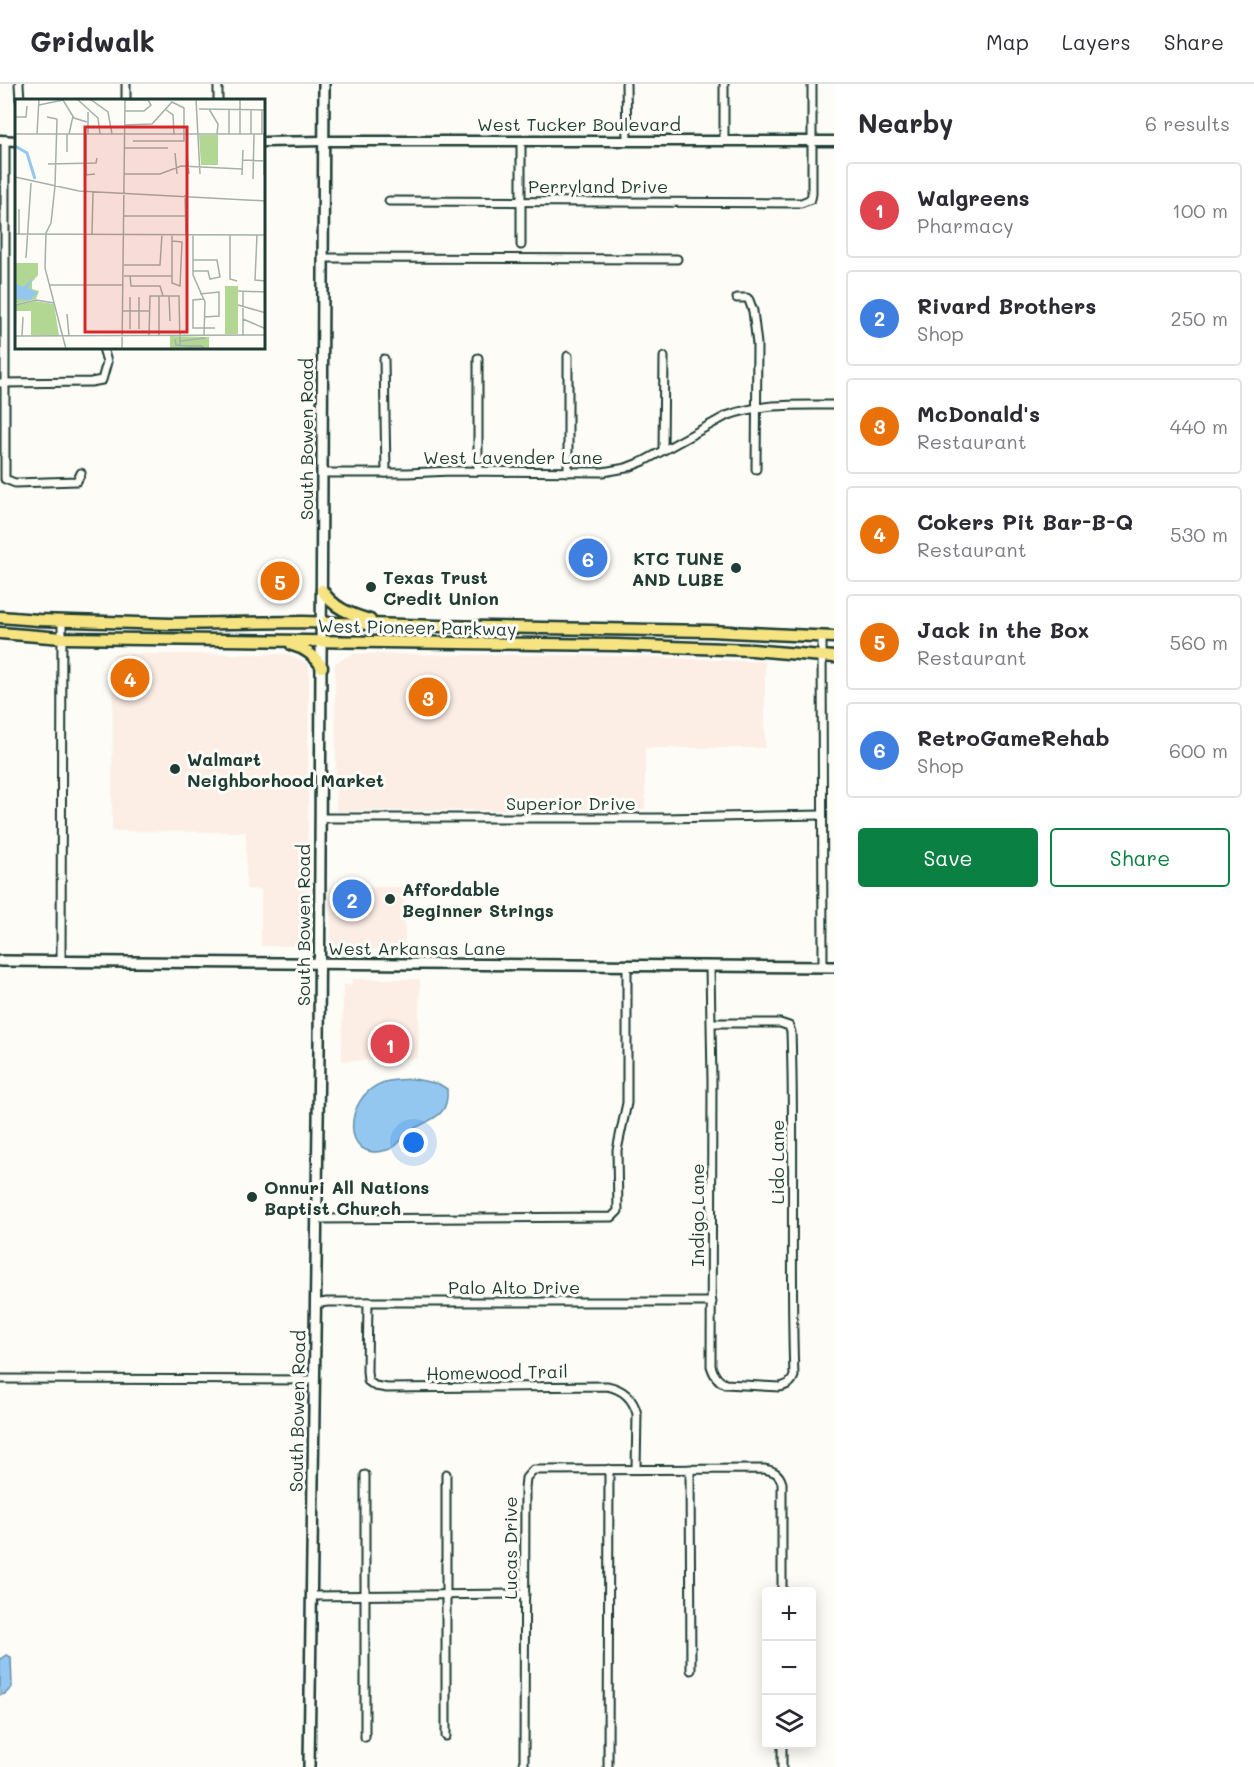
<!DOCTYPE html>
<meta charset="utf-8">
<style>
body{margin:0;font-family:Mali,sans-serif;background:#f2f2f3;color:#2b2b33}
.controls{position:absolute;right:18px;bottom:18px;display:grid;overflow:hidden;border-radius:6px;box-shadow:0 3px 15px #0003}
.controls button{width:54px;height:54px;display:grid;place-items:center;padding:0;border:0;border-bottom:2px solid #e1e1e2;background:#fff;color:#2b2b33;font:30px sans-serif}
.you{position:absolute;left:414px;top:1059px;width:21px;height:21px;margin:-15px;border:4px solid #fff;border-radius:50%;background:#1a73e8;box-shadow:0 0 0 9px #1a73e833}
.badge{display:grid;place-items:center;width:39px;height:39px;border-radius:50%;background:#0b8043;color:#fff;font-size:20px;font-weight:700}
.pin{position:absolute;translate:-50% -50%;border:3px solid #fff;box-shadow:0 2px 6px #0006}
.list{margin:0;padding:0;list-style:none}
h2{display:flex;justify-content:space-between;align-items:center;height:78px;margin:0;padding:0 24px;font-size:26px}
h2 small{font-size:20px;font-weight:400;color:#7c7c81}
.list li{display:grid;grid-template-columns:39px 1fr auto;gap:18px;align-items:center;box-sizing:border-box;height:96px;margin:0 12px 12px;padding:0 12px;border:2px solid #e1e1e2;border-radius:6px}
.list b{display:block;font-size:22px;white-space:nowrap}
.list p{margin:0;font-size:20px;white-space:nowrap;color:#7c7c81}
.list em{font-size:20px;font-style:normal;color:#7c7c81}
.actions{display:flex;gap:12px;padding:18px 24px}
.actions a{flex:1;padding:14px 0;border:2px solid #0b8043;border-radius:6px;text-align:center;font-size:21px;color:#0b8043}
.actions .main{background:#0b8043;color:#fff}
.icon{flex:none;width:33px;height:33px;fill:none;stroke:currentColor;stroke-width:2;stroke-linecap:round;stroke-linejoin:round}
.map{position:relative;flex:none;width:834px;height:1683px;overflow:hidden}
header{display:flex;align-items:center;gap:36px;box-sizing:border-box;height:84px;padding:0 30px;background:#fff;border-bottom:2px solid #e1e1e2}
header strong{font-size:28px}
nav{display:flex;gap:33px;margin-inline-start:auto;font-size:21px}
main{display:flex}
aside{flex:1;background:#fff}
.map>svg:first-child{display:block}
.built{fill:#fceee5}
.water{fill:#93c7f0;stroke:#6590a5;stroke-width:1.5}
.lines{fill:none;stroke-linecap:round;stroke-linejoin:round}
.minor-casing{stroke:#1f3d34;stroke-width:11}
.tertiary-casing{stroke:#1f3d34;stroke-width:13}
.secondary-casing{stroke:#1f3d34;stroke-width:14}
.primary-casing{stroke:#1f3d34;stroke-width:15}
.minor{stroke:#fdfcf7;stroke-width:7}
.tertiary{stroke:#fdfcf7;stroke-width:8}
.secondary{stroke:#fdfcf7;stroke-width:9}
.primary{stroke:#f6e381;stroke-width:10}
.poi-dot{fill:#1f3d34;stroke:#fdfcf7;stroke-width:2}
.labels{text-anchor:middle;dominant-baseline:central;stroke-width:6;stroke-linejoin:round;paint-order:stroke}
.street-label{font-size:18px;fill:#1f3d34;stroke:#fdfcf7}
.poi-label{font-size:18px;font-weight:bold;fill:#1f3d34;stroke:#fdfcf7;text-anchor:start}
.inset-river{fill:none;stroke:#93c7f0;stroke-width:3}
.inset-road{fill:none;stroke:#a4b0a9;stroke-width:1.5}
.view{fill:#d62828;fill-opacity:0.15;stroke:#d62828;stroke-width:3}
.inset-edge{fill:none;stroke:#1f3d34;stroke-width:3}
</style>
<header>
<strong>Gridwalk</strong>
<nav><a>Map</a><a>Layers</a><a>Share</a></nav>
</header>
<main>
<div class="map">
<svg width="834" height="1683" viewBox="0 0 834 1683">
<rect width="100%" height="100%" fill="#fdfcf7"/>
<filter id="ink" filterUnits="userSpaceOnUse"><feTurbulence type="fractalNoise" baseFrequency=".0167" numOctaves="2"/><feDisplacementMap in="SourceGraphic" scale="12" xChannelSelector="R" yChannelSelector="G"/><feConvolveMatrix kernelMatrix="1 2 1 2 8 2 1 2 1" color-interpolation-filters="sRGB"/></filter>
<g filter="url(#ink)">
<g class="built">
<polygon points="113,570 287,570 309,579 307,855 302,862 261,862 261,806 246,805 246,748 112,747"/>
<polygon points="353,570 630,572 765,578 765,664 645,664 645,725 336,727 335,579"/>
<polygon points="404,803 405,866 339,866 331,858 330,804"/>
<polygon points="352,895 420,895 418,975 342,977 343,901 352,901"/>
</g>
<g class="water">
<path d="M 414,995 L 439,1000 L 447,1005 C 449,1028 438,1033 419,1042 C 415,1044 410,1045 407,1049 C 400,1056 398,1063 387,1066 C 341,1080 343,1013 382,999 C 391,995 404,996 414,995 Z"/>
<polygon points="6,1571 11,1573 12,1603 5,1610 0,1611 0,1575"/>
</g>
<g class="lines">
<defs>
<g id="minor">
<polyline points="19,0 20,16"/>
<polyline points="626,0 627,57"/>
<polyline points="724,0 724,56"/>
<polyline points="126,16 126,0"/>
<polyline points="218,16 218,0"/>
<polyline points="5,56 5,395 15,399 77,397 81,389"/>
<polyline points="389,117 801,119 811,115 812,110 812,0"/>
<polyline points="521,161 521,57"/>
<polyline points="323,174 677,175"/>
<polyline points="737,214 747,214 749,216 753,227 757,260 756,385"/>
<polyline points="568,272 568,388"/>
<polyline points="384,275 386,389"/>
<polyline points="0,299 91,298 102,296 107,278 103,264"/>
<polyline points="663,366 664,273"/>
<polyline points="478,387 478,274"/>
<path d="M 323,389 L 408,389 L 451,387 L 603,388 L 626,384 L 644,377 L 726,332 C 761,319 797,321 834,321"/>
<polyline points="822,552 823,883"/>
<polyline points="320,734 665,734 822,731"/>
<polyline points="61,877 62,537"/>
<path d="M 710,883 L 712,997 L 711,1282 C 714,1291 717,1296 725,1300 L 780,1303 C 787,1301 791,1300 794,1292 C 790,1177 795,1062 791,948 L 789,942 L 780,939 L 711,939"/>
<polyline points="316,1135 612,1133 618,1127 617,1066 627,1019 627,882"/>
<path d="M 368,1218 L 367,1287 L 368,1297 L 375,1302 L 387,1304 L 607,1302 C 623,1305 633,1314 637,1330 L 636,1385"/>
<polyline points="315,1220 327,1218 712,1218"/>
<polyline points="0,1295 314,1296"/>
<polyline points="690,1385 691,1586"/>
<polyline points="365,1391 365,1653"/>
<polyline points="311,1512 525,1510"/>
<polyline points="446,1652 446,1390"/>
<path d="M 524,1683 L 525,1404 L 526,1394 L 533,1386 L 764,1385 C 774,1387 779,1389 782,1399 L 782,1508"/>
<polyline points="608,1683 609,1385"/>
<polyline points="782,1683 782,1660"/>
</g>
<g id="tertiary">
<polyline points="0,56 16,57"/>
<polyline points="264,58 324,57 834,57"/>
</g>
<g id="secondary">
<polyline points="0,877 834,883"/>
<polyline points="309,1683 319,967 324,0"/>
</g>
<g id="primary">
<path d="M 322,506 C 333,524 350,530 370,536"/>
<polyline points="0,533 38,536 171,540 303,538 438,542 710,547 834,553"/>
<polyline points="0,549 62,554 616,561 752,566 834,573"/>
<path d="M 292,561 C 304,564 315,572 322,583"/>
</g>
</defs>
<use href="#minor" class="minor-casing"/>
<use href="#tertiary" class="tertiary-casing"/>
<use href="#secondary" class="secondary-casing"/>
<use href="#primary" class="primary-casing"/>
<use href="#minor" class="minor"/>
<use href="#tertiary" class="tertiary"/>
<use href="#secondary" class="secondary"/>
<use href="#primary" class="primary"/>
</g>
</g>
<g class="poi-dot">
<circle cx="736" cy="484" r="6"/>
<circle cx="371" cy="503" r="6"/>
<circle cx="175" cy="685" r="6"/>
<circle cx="390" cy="815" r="6"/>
<circle cx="252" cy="1113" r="6"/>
</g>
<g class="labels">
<g class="street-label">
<text x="579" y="40">West Tucker Boulevard</text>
<text x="598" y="102">Perryland Drive</text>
<text transform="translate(306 355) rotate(-90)">South Bowen Road</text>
<text x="513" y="373">West Lavender Lane</text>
<text transform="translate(417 543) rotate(1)">West Pioneer Parkway</text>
<text x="571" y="719">Superior Drive</text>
<text transform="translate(303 841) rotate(-90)">South Bowen Road</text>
<text x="417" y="864">West Arkansas Lane</text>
<text transform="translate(777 1078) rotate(-90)">Lido Lane</text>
<text transform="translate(697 1131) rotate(-90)">Indigo Lane</text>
<text x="514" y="1203">Palo Alto Drive</text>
<text transform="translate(497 1288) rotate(-1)">Homewood Trail</text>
<text transform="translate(297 1327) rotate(-89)">South Bowen Road</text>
<text transform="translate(510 1464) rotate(-90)">Lucas Drive</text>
</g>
<g class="poi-label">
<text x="724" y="474" text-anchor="end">KTC TUNE<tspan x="724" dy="21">AND LUBE</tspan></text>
<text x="383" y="493">Texas Trust<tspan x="383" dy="21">Credit Union</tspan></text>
<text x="187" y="675">Walmart<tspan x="187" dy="21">Neighborhood Market</tspan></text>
<text x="402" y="805">Affordable<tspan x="402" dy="21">Beginner Strings</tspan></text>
<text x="264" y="1103">Onnuri All Nations<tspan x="264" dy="21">Baptist Church</tspan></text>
</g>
</g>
<g transform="translate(15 15)">
<rect width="250" height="250" fill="#fdfcf7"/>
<path d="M 155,237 L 194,238 L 194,250 L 155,250 Z" fill="#b2d793"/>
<path d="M 184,36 L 203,36 L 203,66 L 186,66 ZM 0,164 L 23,164 L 23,176 L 17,183 L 17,190 L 24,192 L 21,200 L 0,205 ZM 210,187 L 223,187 L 223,235 L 210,235 ZM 20,202 L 39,205 L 44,237 L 16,236 L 16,212 L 0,212 L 0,206 Z" fill="#b2d793"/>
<path d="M 18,178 L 13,189 L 23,194 L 15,201 L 0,200 L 0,185 L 9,188 Z" fill="#93c7f0"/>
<path class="inset-river" d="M 0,47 L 12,54 L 20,80"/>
<path class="inset-road" d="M 62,0 L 83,19 L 85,35M 75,0 L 93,13 L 97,35M 181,0 L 185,75M 110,1 L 133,1 L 136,6 L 129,12 L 110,12M 24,6 L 48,1 L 59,19 L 72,23M 150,10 L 158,16 L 159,35M 184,10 L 251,11M 194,10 L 203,25 L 202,35M 214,11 L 214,35M 0,18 L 11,18 L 12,7M 32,18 L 42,20 L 40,87 L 36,124 L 31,134 L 30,169 L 51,250M 110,26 L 137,25 L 157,3 L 169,9 L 169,42 L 118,42M 0,35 L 251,35M 22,35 L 24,0M 52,35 L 52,53M 54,35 L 58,17M 71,35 L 71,76 L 80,75M 73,35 L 73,13M 225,35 L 225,0M 236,35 L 236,11M 247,35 L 247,11M 249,35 L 249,76M 110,49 L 153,49M 160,54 L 162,75M 172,55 L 174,75M 227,61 L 250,62M 33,65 L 81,64 L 82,59M 109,75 L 145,75 L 166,67 L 227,70M 227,76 L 228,51M 0,78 L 64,92 L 251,102M 238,80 L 239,35M 170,96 L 171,136M 4,110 L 4,135M 109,117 L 170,117M 0,135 L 251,136M 77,135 L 78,93M 157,136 L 157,184 L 165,187 L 167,143 L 157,142M 178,136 L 178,176 L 190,203 L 189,236M 215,136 L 215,180 L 222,182M 242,136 L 240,181 L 251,182M 11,159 L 16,84M 178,161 L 202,161 L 205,178 L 195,180 L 193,172 L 178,172M 109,166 L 145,166 L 147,135M 109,177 L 157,177M 115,177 L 116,187 L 145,187 L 148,197M 35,186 L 108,186M 223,192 L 251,193M 228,192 L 228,236M 185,195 L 204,193 L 204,217 L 189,218M 154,197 L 155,222M 115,198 L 115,230M 188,200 L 178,201 L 178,229 L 200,229M 0,206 L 21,201 L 39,204M 223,206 L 251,214M 108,212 L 134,212M 52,215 L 54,237M 228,220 L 251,230M 124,230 L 124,198M 0,237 L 251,236M 7,237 L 8,218M 134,237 L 135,197 L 164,197 L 165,246M 144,237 L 144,197M 160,240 L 161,246 L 175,247M 165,242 L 190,239M 107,250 L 110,0M 175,250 L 175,247 L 187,247 L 189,250"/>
<path class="view" d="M 70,28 L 172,28 L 172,233 L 70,233 Z"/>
<rect width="250" height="250" class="inset-edge"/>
</g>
</svg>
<div class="controls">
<button>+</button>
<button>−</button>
<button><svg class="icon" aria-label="layers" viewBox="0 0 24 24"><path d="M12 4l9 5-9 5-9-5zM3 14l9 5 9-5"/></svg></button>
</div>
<div class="you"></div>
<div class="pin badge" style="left:390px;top:960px;background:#e0444e">1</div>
<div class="pin badge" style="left:352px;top:815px;background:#3f7fe0">2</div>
<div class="pin badge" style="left:428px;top:613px;background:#e8710a">3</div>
<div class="pin badge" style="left:130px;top:594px;background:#e8710a">4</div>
<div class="pin badge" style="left:280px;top:497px;background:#e8710a">5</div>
<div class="pin badge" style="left:588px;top:474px;background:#3f7fe0">6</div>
</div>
<aside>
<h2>Nearby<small>6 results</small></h2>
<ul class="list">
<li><span class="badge" style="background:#e0444e">1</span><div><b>Walgreens</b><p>Pharmacy</p></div><em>100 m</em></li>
<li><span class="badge" style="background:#3f7fe0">2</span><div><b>Rivard Brothers</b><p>Shop</p></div><em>250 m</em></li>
<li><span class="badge" style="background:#e8710a">3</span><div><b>McDonald's</b><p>Restaurant</p></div><em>440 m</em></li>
<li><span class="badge" style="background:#e8710a">4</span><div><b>Cokers Pit Bar-B-Q</b><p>Restaurant</p></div><em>530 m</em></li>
<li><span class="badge" style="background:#e8710a">5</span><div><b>Jack in the Box</b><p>Restaurant</p></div><em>560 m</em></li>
<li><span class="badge" style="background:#3f7fe0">6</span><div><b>RetroGameRehab</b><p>Shop</p></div><em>600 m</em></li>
</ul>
<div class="actions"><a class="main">Save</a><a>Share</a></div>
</aside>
</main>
